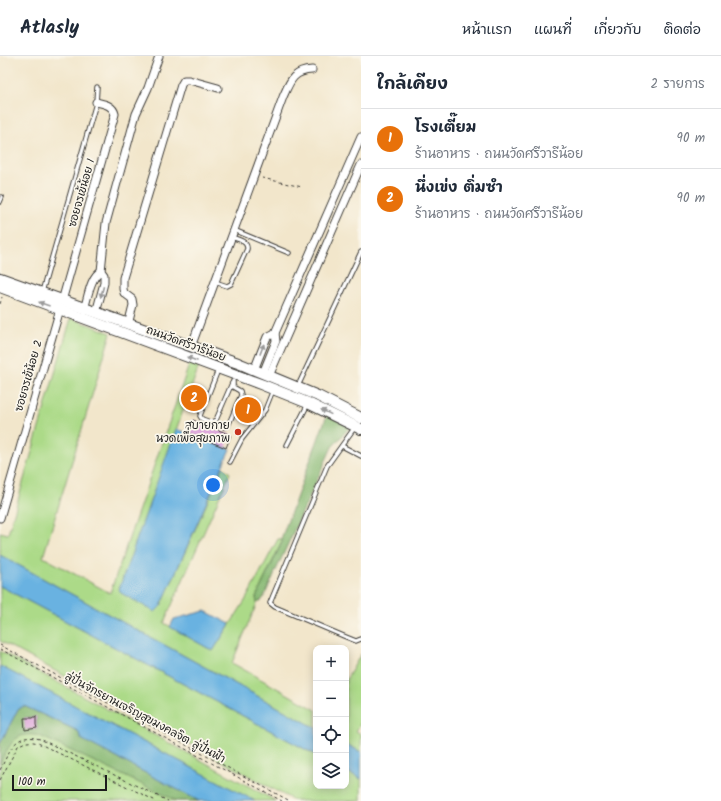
<!DOCTYPE html>
<html lang="th">
<meta charset="utf-8">
<style>
body{margin:0;font-family:Kalam,"Playpen Sans Thai",sans-serif;background:#f2f2f3;color:#1f2937}
.controls{position:absolute;right:12px;bottom:12px;display:grid;overflow:hidden;border-radius:8px;box-shadow:0 2px 10px #0003}
.controls button{width:36px;height:36px;display:grid;place-items:center;padding:0;border:0;border-bottom:1px solid #e0e1e3;background:#fff;color:#1f2937;font:20px sans-serif}
.scale{position:absolute;left:12px;bottom:10px;width:95px;box-sizing:border-box;padding-left:4px;border:2px solid #1c1c1c;border-top:0;font-size:11px;line-height:14px;white-space:nowrap;color:#1c1c1c;-webkit-text-stroke:3px #fbf7ec;paint-order:stroke}
.you{position:absolute;left:213px;top:429px;width:14px;height:14px;margin:-10px;border:3px solid #fff;border-radius:50%;background:#1a73e8;box-shadow:0 0 0 6px #1a73e833}
.badge{display:grid;place-items:center;width:26px;height:26px;border-radius:50%;background:#0f766e;color:#fff;font-size:13px;font-weight:700}
.pin{position:absolute;translate:-50% -50%;border:2px solid #fff;box-shadow:0 1px 4px #0006}
.list{margin:0;padding:0;list-style:none}
h2{display:flex;justify-content:space-between;align-items:center;height:52px;margin:0;padding:0 16px;font-size:17px}
h2 small{font-size:13px;font-weight:400;color:#747a83}
.list li{display:grid;grid-template-columns:26px 1fr auto;gap:12px;align-items:center;box-sizing:border-box;height:60px;padding:0 16px;border-top:1px solid #e0e1e3}
.list b{display:block;font-size:15px;white-space:nowrap}
.list p{margin:0;font-size:13px;white-space:nowrap;color:#747a83}
.list em{font-size:13px;font-style:normal;color:#747a83}
.icon{flex:none;width:22px;height:22px;fill:none;stroke:currentColor;stroke-width:2;stroke-linecap:round;stroke-linejoin:round}
.map{position:relative;flex:none;width:361px;height:745px;overflow:hidden}
header{display:flex;align-items:center;gap:24px;box-sizing:border-box;height:56px;padding:0 20px;background:#fff;border-bottom:1px solid #e0e1e3}
header strong{font-size:19px}
nav{display:flex;gap:22px;margin-inline-start:auto;font-size:14px}
main{display:flex}
aside{flex:1;background:#fff}
.map>svg:first-child{display:block}
.green{fill:#acda88;stroke:#647b52}
.forest{fill:#89ba74;stroke:#526b48;fill-rule:evenodd}
.water{fill:#69b2e1;stroke:#42677e}
.building{fill:#d99dd8}
.lines{fill:none;stroke-linecap:round;stroke-linejoin:round}
.service-casing{stroke:#3c3a36;stroke-width:5.5}
.minor-casing{stroke:#3c3a36;stroke-width:9}
.secondary-casing{stroke:#3c3a36;stroke-width:12}
.path{stroke:#3c3a36;stroke-width:1;stroke-dasharray:3 3;stroke-linecap:butt}
.service{stroke:#fff;stroke-width:3.5}
.minor{stroke:#fff;stroke-width:7}
.secondary{stroke:#fff;stroke-width:10}
.oneway{fill:#999}
.poi-dot{fill:#c8321e;stroke:#fbf7ec;stroke-width:1.5}
.labels{text-anchor:middle;dominant-baseline:central;stroke-width:3.5;stroke-linejoin:round;paint-order:stroke}
.street-label{font-size:11px;fill:#1c1c1c;stroke:#fbf7ec}
.poi-label{font-size:11px;fill:#1c1c1c;stroke:#fbf7ec;text-anchor:end}
</style>
<header>
<strong>Atlasly</strong>
<nav><a>หน้าแรก</a><a>แผนที่</a><a>เกี่ยวกับ</a><a>ติดต่อ</a></nav>
</header>
<main>
<div class="map">
<svg width="361" height="745" viewBox="0 0 361 745">
<rect width="100%" height="100%" fill="#fbf7ec"/>
<filter id="ink" filterUnits="userSpaceOnUse"><feTurbulence type="fractalNoise" baseFrequency=".025" numOctaves="2"/><feDisplacementMap in="SourceGraphic" scale="8" xChannelSelector="R" yChannelSelector="G"/><feConvolveMatrix kernelMatrix="1 2 1 2 8 2 1 2 1" color-interpolation-filters="sRGB"/></filter>
<filter id="wash" filterUnits="userSpaceOnUse"><feTurbulence type="fractalNoise" baseFrequency=".012" numOctaves="4" result="noise"/><feDisplacementMap in="SourceGraphic" scale="16" xChannelSelector="R" yChannelSelector="G"/><feGaussianBlur stdDeviation="0.9" result="paint"/><feColorMatrix in="noise" values="0 0 0 0 0 0 0 0 0 0 0 0 0 0 0 0 0 1.4 0 .05"/><feComposite in="paint" operator="in"/></filter>
<g filter="url(#wash)">
<rect width="100%" height="100%" fill="#f2e6cb"/>
<g class="green">
<polygon points="71,262 111,277 43,501 110,537 190,306 199,310 119,533 161,550 223,411 230,417 164,567 213,595 245,545 278,483 283,483 256,541 257,547 232,607 316,654 316,672 0,499 0,476 8,478"/>
<polygon points="0,530 316,699 316,730 346,730 346,715 361,723 361,745 295,745 0,585"/>
<polygon points="0,595 276,745 255,745 0,610"/>
<polygon points="361,598 361,667 356,675 361,678 361,696 346,688 346,624"/>
<polygon points="24,650 199,745 0,745 0,688"/>
</g>
<g class="forest">
<polygon points="327,359 350,371 332,391 263,543 257,547 256,541 283,484 281,483"/>
<path d="M 24,650 L 78,675 L 81,683 L 199,745 L 177,745 L 40,680 C 15,674 10,688 0,708 L 0,688 L 18,653 ZM 30,661 L 33,662 L 36,661 L 37,672 L 32,674 L 29,673 L 24,662 Z"/>
</g>
<g class="water">
<polygon points="176,373 230,393 161,550 155,556 121,537 119,533"/>
<polygon points="0,499 316,672 316,699 0,530"/>
<polygon points="205,555 230,568 213,595 170,571 174,563"/>
<polygon points="0,610 255,745 199,745 81,683 78,675 24,650 18,653 0,688"/>
<polygon points="346,688 361,696 361,723 346,715"/>
</g>
<g id="blocks">
<g class="building">
<polygon points="193,364 231,379 226,392 188,377"/>
<polygon points="36,660 36,669 37,672 25,674 24,662 33,662"/>
</g>
</g>
</g>
<g filter="url(#ink)">
<use href="#blocks" fill-opacity="0" stroke="#3c3a36" stroke-width="1"/>
<g class="lines">
<defs>
<g id="service">
<polyline points="0,146 2,141"/>
<polyline points="234,174 289,197"/>
<path d="M 215,226 L 227,230 L 231,228 L 247,193 C 248,185 237,183 231,181"/>
<polyline points="42,236 96,47 97,31"/>
<polyline points="218,314 201,357 200,360 202,363 224,371 228,370 241,339 240,335 233,331 233,325"/>
<polyline points="298,330 361,196"/>
<polyline points="211,366 216,364 232,327"/>
<polyline points="355,371 327,410 270,547 275,551 346,581 356,585 361,583"/>
<polyline points="287,389 308,348"/>
<polyline points="342,390 361,400"/>
<polyline points="230,406 242,383 265,354 273,334"/>
</g>
<g id="minor">
<path d="M 62,245 L 115,58 C 113,49 104,48 96,46"/>
<path d="M 84,253 C 88,242 90,221 101,215"/>
<polyline points="96,257 104,227 104,219 101,215 106,167 136,58 148,32 159,0"/>
<polyline points="128,269 133,249 132,243 124,237 123,233 123,222 181,29 184,24 189,24 218,32"/>
<path d="M 191,291 L 283,41 C 290,25 293,15 312,14"/>
<polyline points="254,314 267,281 275,277"/>
<polyline points="263,317 276,285 275,277 361,81"/>
<polyline points="269,320 361,109"/>
<polyline points="0,462 60,253"/>
</g>
<g id="secondary">
<polyline points="0,222 238,307 318,340 361,362"/>
<polyline points="0,231 263,329 308,347 361,373"/>
</g>
</defs>
<use href="#service" class="service-casing"/>
<use href="#minor" class="minor-casing"/>
<use href="#secondary" class="secondary-casing"/>
<g class="path">
<polyline points="262,122 302,131"/>
<polyline points="0,248 2,241"/>
<polyline points="0,589 290,745"/>
<polyline points="0,593 282,745"/>
<path d="M 0,714 C 10,695 14,676 40,683 L 168,745"/>
<path d="M 0,724 L 18,690 C 25,685 31,685 38,687 L 156,745"/>
</g>
<use href="#service" class="service"/>
<use href="#minor" class="minor"/>
<use href="#secondary" class="secondary"/>
</g>
<defs><path id="oneway-solid" d="M-6-.8H1V-3.2L6.5 0L1 3.2V.8H-6Z"/></defs>
<g class="oneway">
<use href="#oneway-solid" transform="translate(102 236) rotate(105)"/>
<use href="#oneway-solid" transform="translate(44 248) rotate(-160)"/>
<use href="#oneway-solid" transform="translate(262 293) rotate(-69)"/>
<use href="#oneway-solid" transform="translate(192 303) rotate(-159)"/>
<use href="#oneway-solid" transform="translate(326 356) rotate(-154)"/>
</g>
</g>
<circle class="poi-dot" cx="238" cy="376" r="4"/>
<g class="labels">
<g class="street-label">
<text transform="translate(82 137) rotate(-74)">ซอยจรเข้น้อย 1</text>
<text transform="translate(186 288) rotate(20)">ถนนวัดศรีวารีน้อย</text>
<text transform="translate(29 320) rotate(-74)">ซอยจรเข้น้อย 2</text>
<text transform="translate(145 662) rotate(28)">ลู่ปั่นจักรยานเจริญสุขมงคลจิต ลู่ปั่นฟ้า</text>
</g>
<g class="poi-label">
<text x="230" y="370">สบายกาย<tspan x="230" dy="13">นวดเพื่อสุขภาพ</tspan></text>
</g>
</g>
</svg>
<div class="controls">
<button>+</button>
<button>−</button>
<button><svg class="icon" aria-label="locate" viewBox="0 0 24 24"><circle cx="12" cy="12" r="6"/><path d="M12 2v4M12 18v4M2 12h4M18 12h4"/></svg></button>
<button><svg class="icon" aria-label="layers" viewBox="0 0 24 24"><path d="M12 4l9 5-9 5-9-5zM3 14l9 5 9-5"/></svg></button>
</div>
<div class="scale">100 m</div>
<div class="you"></div>
<div class="pin badge" style="left:248px;top:354px;background:#e8710a">1</div>
<div class="pin badge" style="left:194px;top:342px;background:#e8710a">2</div>
</div>
<aside>
<h2>ใกล้เคียง<small>2 รายการ</small></h2>
<ul class="list">
<li><span class="badge" style="background:#e8710a">1</span><div><b>โรงเตี๊ยม</b><p>ร้านอาหาร · ถนนวัดศรีวารีน้อย</p></div><em>90 m</em></li>
<li><span class="badge" style="background:#e8710a">2</span><div><b>นึ่งเข่ง ติ่มซำ</b><p>ร้านอาหาร · ถนนวัดศรีวารีน้อย</p></div><em>90 m</em></li>
</ul>
</aside>
</main>
